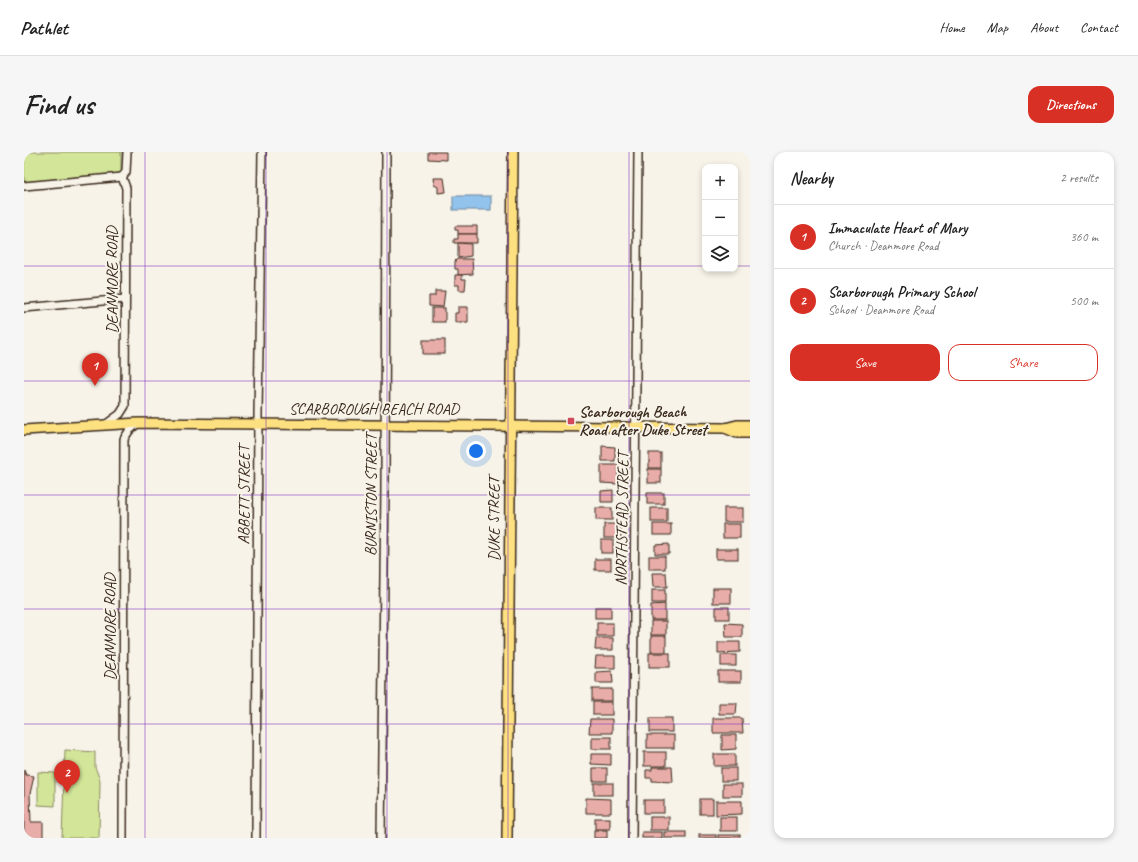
<!DOCTYPE html>
<meta charset="utf-8">
<style>
body{margin:0;font-family:Caveat,sans-serif;background:#f6f6f6;color:#222}
.controls{position:absolute;right:12px;top:12px;display:grid;overflow:hidden;border-radius:8px;box-shadow:0 2px 6px #0003}
.controls button{width:36px;height:36px;display:grid;place-items:center;padding:0;border:0;border-bottom:1px solid #e0e0e0;background:#fff;color:#222;font:20px sans-serif}
.you{position:absolute;left:452px;top:299px;width:14px;height:14px;margin:-10px;border:3px solid #fff;border-radius:50%;background:#1a73e8;box-shadow:0 0 0 6px #1a73e833}
.badge{display:grid;place-items:center;width:26px;height:26px;border-radius:50%;background:#d93025;color:#fff;font-size:13px;font-weight:700}
.pin{position:absolute;translate:-50% -33px;filter:drop-shadow(0 1px 2px #0008)}
.pin::after{content:'';position:absolute;top:21px;width:14px;height:12px;background:inherit;clip-path:polygon(0 0,100% 0,50% 100%)}
.list{margin:0;padding:0;list-style:none}
h2{display:flex;justify-content:space-between;align-items:center;height:52px;margin:0;padding:0 16px;font-size:17px}
h2 small{font-size:13px;font-weight:400;color:#767676}
.list li{display:grid;grid-template-columns:26px 1fr auto;gap:12px;align-items:center;box-sizing:border-box;height:64px;padding:0 16px;border-top:1px solid #e0e0e0}
.list b{display:block;font-size:15px;white-space:nowrap}
.list p{margin:0;font-size:13px;white-space:nowrap;color:#767676}
.list em{font-size:13px;font-style:normal;color:#767676}
.actions{display:flex;gap:8px;padding:12px 16px}
.actions a{flex:1;padding:9px 0;border:1px solid #d93025;border-radius:12px;text-align:center;font-size:14px;color:#d93025}
.actions .main{background:#d93025;color:#fff}
.icon{flex:none;width:22px;height:22px;fill:none;stroke:currentColor;stroke-width:2;stroke-linecap:round;stroke-linejoin:round}
.map{position:relative;flex:none;width:726px;height:686px;overflow:hidden;border-radius:12px}
header{display:flex;align-items:center;gap:24px;box-sizing:border-box;height:56px;padding:0 20px;background:#fff;border-bottom:1px solid #e0e0e0}
header strong{font-size:19px}
nav{display:flex;gap:22px;margin-inline-start:auto;font-size:14px}
.intro{display:flex;align-items:center;justify-content:space-between;box-sizing:border-box;height:96px;padding:0 24px}
h1{margin:0;font-size:28px}
.button{padding:10px 18px;border-radius:12px;background:#d93025;color:#fff;font-size:14px;font-weight:700}
main{display:flex;gap:24px;padding:0 24px}
aside{flex:1;background:#fff;border-radius:12px;box-shadow:0 2px 6px #0003}
.map>svg:first-child{display:block}
.green{fill:#d3e599;stroke:#87885c}
.water{fill:#91c3ed;stroke:#6f869a}
.building{fill:#e8ada8;stroke:#3b2a1e}
.lines{fill:none;stroke-linecap:round;stroke-linejoin:round}
.minor-casing{stroke:#3b2a1e;stroke-width:10}
.major-casing{stroke:#3b2a1e;stroke-width:12}
.minor{stroke:#f7f3e8;stroke-width:7}
.major{stroke:#fde080;stroke-width:9}
.grid{fill:none;stroke:#7b2cbf;stroke-width:1;stroke-opacity:0.55}
.poi-dot{fill:#d1495b;stroke:#f7f3e8;stroke-width:1.5}
.labels{text-anchor:middle;dominant-baseline:central;stroke-width:4;stroke-linejoin:round;paint-order:stroke}
.street-label{font-size:16px;fill:#3b2a1e;stroke:#f7f3e8}
.poi-label{font-size:16px;font-weight:bold;fill:#3b2a1e;stroke:#f7f3e8;text-anchor:start}
</style>
<header>
<strong>Pathlet</strong>
<nav><a>Home</a><a>Map</a><a>About</a><a>Contact</a></nav>
</header>
<div class="intro"><h1>Find us</h1><a class="button">Directions</a></div>
<main>
<div class="map">
<svg width="726" height="686" viewBox="0 0 726 686">
<rect width="100%" height="100%" fill="#f7f3e8"/>
<filter id="ink" filterUnits="userSpaceOnUse"><feTurbulence type="fractalNoise" baseFrequency=".025" numOctaves="2"/><feDisplacementMap in="SourceGraphic" scale="8" xChannelSelector="R" yChannelSelector="G"/><feConvolveMatrix kernelMatrix="1 2 1 2 8 2 1 2 1" color-interpolation-filters="sRGB"/></filter>
<g filter="url(#ink)">
<g class="green">
<polygon points="0,0 97,0 97,21 0,30"/>
<polygon points="41,598 71,600 71,615 76,628 75,686 38,686"/>
<polygon points="14,620 31,621 31,654 14,653"/>
</g>
<rect class="water" x="429" y="44" width="38" height="14"/>
<g class="building">
<polygon points="404,0 422,0 422,8 404,7"/>
<polygon points="409,26 420,26 422,40 414,41 414,35 410,33"/>
<polygon points="431,74 453,74 453,82 434,82 434,78 431,78"/>
<polygon points="434,82 453,82 453,91 430,91 430,87 434,87"/>
<polygon points="434,91 447,92 447,104 434,106"/>
<polygon points="433,107 448,107 449,122 434,123 434,117 431,117 431,109"/>
<polygon points="431,123 438,123 438,127 442,127 441,138 435,138 435,133 431,133"/>
<polygon points="411,139 421,139 419,155 405,154 405,144 411,144"/>
<polygon points="434,155 444,155 444,170 431,170 431,161 434,161"/>
<rect x="408" y="156" width="13" height="14"/>
<rect x="399" y="188" width="22" height="14"/>
<polygon points="578,294 591,295 591,309 578,309"/>
<rect x="625" y="301" width="12" height="15"/>
<polygon points="577,313 594,313 594,332 577,331"/>
<rect x="624" y="317" width="13" height="14"/>
<polygon points="589,338 589,350 577,350 577,339"/>
<rect x="623" y="341" width="17" height="11"/>
<rect x="572" y="356" width="16" height="12"/>
<rect x="627" y="356" width="16" height="14"/>
<rect x="700" y="356" width="19" height="14"/>
<rect x="580" y="372" width="17" height="14"/>
<rect x="629" y="372" width="18" height="11"/>
<rect x="699" y="372" width="17" height="14"/>
<rect x="577" y="388" width="12" height="13"/>
<polygon points="645,392 645,402 631,402 631,393"/>
<rect x="692" y="397" width="22" height="10"/>
<rect x="625" y="404" width="16" height="13"/>
<rect x="571" y="407" width="16" height="11"/>
<polygon points="628,421 642,421 643,435 629,435"/>
<rect x="689" y="436" width="18" height="15"/>
<rect x="628" y="438" width="13" height="13"/>
<polygon points="641,452 641,468 627,468 627,453"/>
<rect x="571" y="455" width="16" height="11"/>
<rect x="692" y="455" width="13" height="12"/>
<rect x="627" y="469" width="15" height="14"/>
<rect x="573" y="471" width="16" height="13"/>
<polygon points="701,471 718,472 718,485 702,485"/>
<rect x="627" y="484" width="15" height="16"/>
<polygon points="572,486 589,486 589,498 571,498"/>
<polygon points="694,490 716,490 716,500 694,501"/>
<rect x="625" y="501" width="21" height="14"/>
<rect x="697" y="503" width="15" height="11"/>
<polygon points="572,504 591,504 591,516 571,516"/>
<polygon points="588,519 589,531 572,531 572,520"/>
<rect x="694" y="519" width="23" height="11"/>
<rect x="568" y="537" width="20" height="12"/>
<rect x="569" y="550" width="19" height="13"/>
<polygon points="695,551 713,551 712,562 695,562"/>
<rect x="626" y="566" width="22" height="14"/>
<polygon points="689,566 718,566 719,581 689,581"/>
<polygon points="566,567 588,567 588,581 565,581"/>
<rect x="623" y="583" width="27" height="13"/>
<polygon points="698,583 712,583 712,597 698,598"/>
<rect x="568" y="585" width="19" height="12"/>
<rect x="620" y="600" width="22" height="14"/>
<polygon points="567,602 587,602 587,613 567,612"/>
<rect x="690" y="602" width="21" height="12"/>
<polygon points="628,615 648,615 649,630 628,629 628,626 622,626 622,618 628,618"/>
<rect x="569" y="616" width="14" height="13"/>
<rect x="697" y="616" width="15" height="13"/>
<polygon points="0,618 2,623 10,624 6,642 7,670 19,670 19,686 0,686"/>
<rect x="570" y="631" width="19" height="12"/>
<rect x="699" y="632" width="19" height="12"/>
<polygon points="562,646 587,647 587,661 562,661"/>
<rect x="676" y="647" width="13" height="15"/>
<rect x="620" y="648" width="20" height="13"/>
<polygon points="692,649 718,649 718,662 692,663"/>
<rect x="626" y="665" width="19" height="13"/>
<rect x="696" y="665" width="17" height="14"/>
<rect x="571" y="666" width="15" height="11"/>
<rect x="570" y="678" width="13" height="8"/>
<rect x="618" y="680" width="20" height="6"/>
<rect x="640" y="680" width="22" height="6"/>
<rect x="675" y="683" width="17" height="3"/>
<rect x="694" y="683" width="22" height="3"/>
</g>
<g class="lines">
<defs>
<g id="minor">
<polyline points="98,25 102,20 103,0"/>
<polyline points="0,34 98,25"/>
<polyline points="0,156 101,147"/>
<polyline points="81,273 96,262 101,254 102,36 98,25"/>
<polyline points="99,686 100,287 105,279 114,271"/>
<polyline points="232,686 234,262 238,0"/>
<polyline points="357,686 361,335 362,0"/>
<polyline points="608,686 614,0"/>
</g>
<g id="major">
<polyline points="701,276 713,281 726,281"/>
<polyline points="0,278 114,271 701,276 713,273 726,273"/>
<polyline points="483,686 489,0"/>
</g>
</defs>
<use href="#minor" class="minor-casing"/>
<use href="#major" class="major-casing"/>
<use href="#minor" class="minor"/>
<use href="#major" class="major"/>
</g>
</g>
<path class="grid" d="M 121,0 L 121,686M 242,0 L 242,686M 363,0 L 363,686M 484,0 L 484,686M 605,0 L 605,686M 0,114 L 681,114M 711,114 L 726,114M 0,229 L 726,229M 0,343 L 726,343M 0,457 L 726,457M 0,572 L 726,572"/>
<rect class="poi-dot" x="543" y="265" width="8" height="8" rx="2"/>
<g class="labels">
<g class="street-label">
<text transform="translate(88 128) rotate(-90)">DEANMORE ROAD</text>
<text x="350" y="257">SCARBOROUGH BEACH ROAD</text>
<text transform="translate(220 343) rotate(-90)">ABBETT STREET</text>
<text transform="translate(347 343) rotate(-90)">BURNISTON STREET</text>
<text transform="translate(470 367) rotate(-90)">DUKE STREET</text>
<text transform="translate(598 367) rotate(-89)">NORTHSTEAD STREET</text>
<text transform="translate(86 475) rotate(-90)">DEANMORE ROAD</text>
</g>
<g class="poi-label">
<text x="555" y="260">Scarborough Beach<tspan x="555" dy="18">Road after Duke Street</tspan></text>
</g>
</g>
</svg>
<div class="controls">
<button>+</button>
<button>−</button>
<button><svg class="icon" aria-label="layers" viewBox="0 0 24 24"><path d="M12 4l9 5-9 5-9-5zM3 14l9 5 9-5"/></svg></button>
</div>
<div class="you"></div>
<div class="pin badge" style="left:71px;top:234px">1</div>
<div class="pin badge" style="left:43px;top:641px">2</div>
</div>
<aside>
<h2>Nearby<small>2 results</small></h2>
<ul class="list">
<li><span class="badge">1</span><div><b>Immaculate Heart of Mary</b><p>Church · Deanmore Road</p></div><em>360 m</em></li>
<li><span class="badge">2</span><div><b>Scarborough Primary School</b><p>School · Deanmore Road</p></div><em>500 m</em></li>
</ul>
<div class="actions"><a class="main">Save</a><a>Share</a></div>
</aside>
</main>
